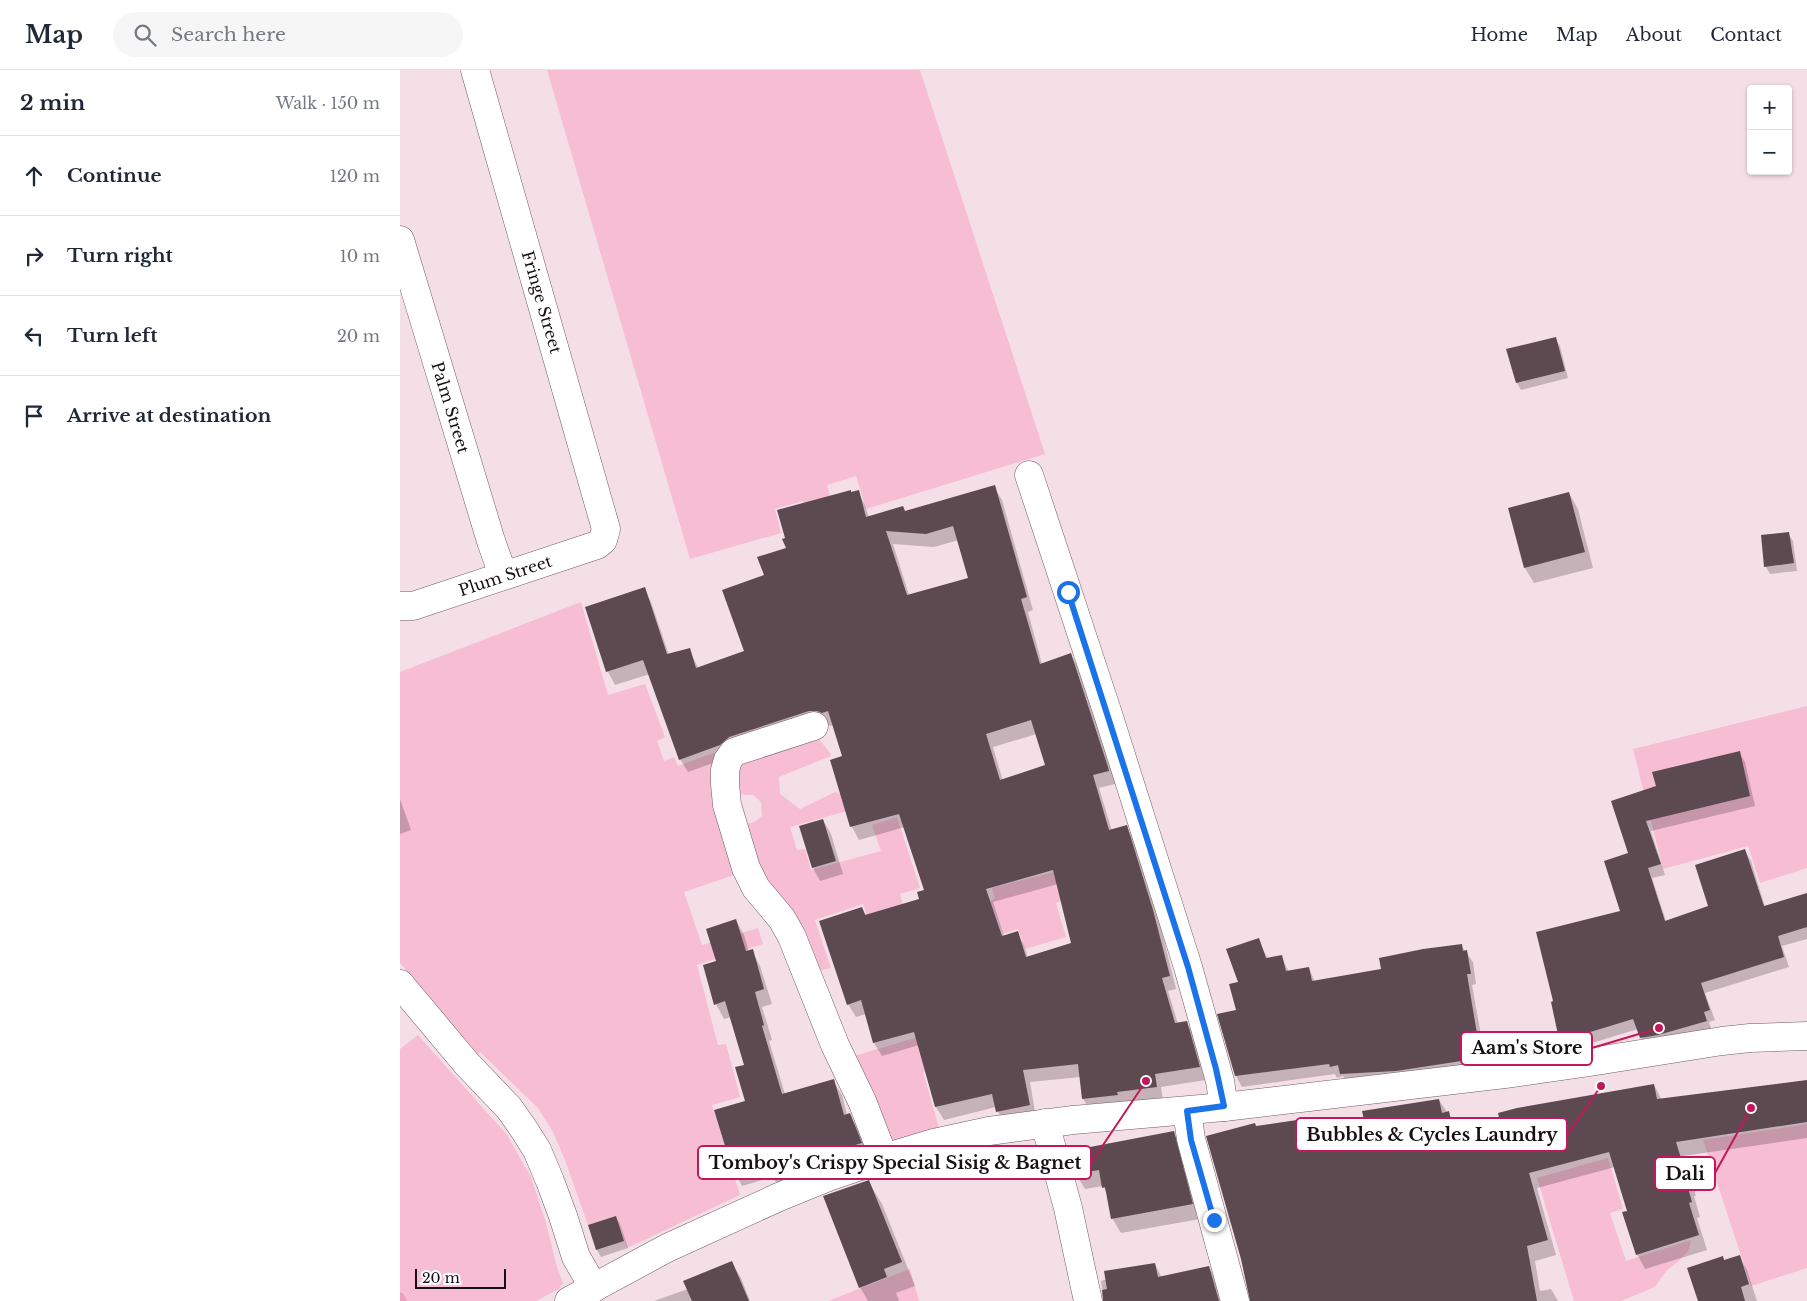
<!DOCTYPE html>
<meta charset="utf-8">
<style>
body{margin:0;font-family:"Libre Baskerville",serif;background:#f6f6f7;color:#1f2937}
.controls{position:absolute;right:15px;top:15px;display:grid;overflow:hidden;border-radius:5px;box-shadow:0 1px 4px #0004}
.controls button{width:45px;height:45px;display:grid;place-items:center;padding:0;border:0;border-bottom:1px solid #e0e1e3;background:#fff;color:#1f2937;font:25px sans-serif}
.scale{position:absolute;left:15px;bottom:12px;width:91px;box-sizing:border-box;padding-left:5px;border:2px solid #170f12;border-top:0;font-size:14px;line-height:18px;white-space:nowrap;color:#170f12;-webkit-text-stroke:4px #fff;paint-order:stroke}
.stop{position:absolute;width:15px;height:15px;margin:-11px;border:4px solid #1a73e8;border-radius:50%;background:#fff}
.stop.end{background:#1a73e8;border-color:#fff;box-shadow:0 1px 5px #0008}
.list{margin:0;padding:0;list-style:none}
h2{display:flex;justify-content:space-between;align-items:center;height:65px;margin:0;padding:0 20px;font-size:21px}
h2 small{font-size:16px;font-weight:400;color:#747a83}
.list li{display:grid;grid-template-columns:32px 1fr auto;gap:15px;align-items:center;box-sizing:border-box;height:80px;padding:0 20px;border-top:1px solid #e0e1e3}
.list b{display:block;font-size:19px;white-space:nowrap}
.list em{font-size:16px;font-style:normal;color:#747a83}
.icon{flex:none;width:28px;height:28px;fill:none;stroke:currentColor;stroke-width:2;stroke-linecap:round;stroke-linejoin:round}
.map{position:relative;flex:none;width:1407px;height:1231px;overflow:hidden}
header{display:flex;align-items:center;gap:30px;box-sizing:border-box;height:70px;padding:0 25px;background:#fff;border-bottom:1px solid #e0e1e3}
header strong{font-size:24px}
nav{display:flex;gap:28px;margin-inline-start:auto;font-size:18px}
.search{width:350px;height:45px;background:#f6f6f7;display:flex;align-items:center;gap:12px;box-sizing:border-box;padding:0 18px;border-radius:28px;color:#747a83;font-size:19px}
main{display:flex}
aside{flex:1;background:#fff}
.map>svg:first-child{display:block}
.green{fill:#f7bdd2}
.shadow{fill:#0003;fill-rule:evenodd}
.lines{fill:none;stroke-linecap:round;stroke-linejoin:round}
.stream{stroke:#eda0bd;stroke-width:9}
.building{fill:#5c4a50;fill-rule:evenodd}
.street-casing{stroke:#6f5c62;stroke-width:29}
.secondary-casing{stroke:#6f5c62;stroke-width:29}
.street{stroke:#fff;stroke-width:28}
.secondary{stroke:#fff;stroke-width:28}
.route{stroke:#1a73e8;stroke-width:6}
.labels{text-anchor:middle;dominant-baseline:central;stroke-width:5;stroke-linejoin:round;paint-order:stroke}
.street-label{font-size:16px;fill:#170f12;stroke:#fff}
.leader{fill:none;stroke:#c2185b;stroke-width:2}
.callout-dot{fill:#c2185b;stroke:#fff;stroke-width:2}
.callout{fill:#fff;stroke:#c2185b;stroke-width:2}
.callout-label{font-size:18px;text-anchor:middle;font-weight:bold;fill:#170f12}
</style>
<header>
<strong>Map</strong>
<div class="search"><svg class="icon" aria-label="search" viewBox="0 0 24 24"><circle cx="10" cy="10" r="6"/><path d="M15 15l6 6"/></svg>Search here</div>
<nav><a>Home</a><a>Map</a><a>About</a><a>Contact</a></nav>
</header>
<main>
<aside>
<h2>2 min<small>Walk · 150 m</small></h2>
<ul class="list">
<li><svg class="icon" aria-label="ahead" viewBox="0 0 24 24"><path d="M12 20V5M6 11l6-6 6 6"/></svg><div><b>Continue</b></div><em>120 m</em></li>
<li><svg class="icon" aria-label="right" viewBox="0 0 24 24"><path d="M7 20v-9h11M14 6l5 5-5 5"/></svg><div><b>Turn right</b></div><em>10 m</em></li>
<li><svg class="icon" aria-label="left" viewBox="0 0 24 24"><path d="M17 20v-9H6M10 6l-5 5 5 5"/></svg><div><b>Turn left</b></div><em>20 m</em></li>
<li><svg class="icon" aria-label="arrive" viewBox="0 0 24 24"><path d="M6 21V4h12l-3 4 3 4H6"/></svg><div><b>Arrive at destination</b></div></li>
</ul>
</aside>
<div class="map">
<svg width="1407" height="1231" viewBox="0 0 1407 1231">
<rect width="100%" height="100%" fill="#f5dfe6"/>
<g class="green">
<polygon points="147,0 520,0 645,384 466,439 456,406 427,415 436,448 410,455 403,431 375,439 381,463 290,489"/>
<polygon points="181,532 208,625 245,614 265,667 257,671 264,691 274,687 278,696 322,680 337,804 284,822 302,875 358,858 363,874 297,895 318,975 326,974 340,1027 312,1035 340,1125 227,1178 216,1146 188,1155 165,1090 153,1062 138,1038 80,982 78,985 0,893 0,602"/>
<polygon points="1407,636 1407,798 1360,813 1348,776 1263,799 1233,679"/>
<polygon points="411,667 419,669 430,683 431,686 379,707 380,724 400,739 435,722 440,724 457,714 458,738 390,757 397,780 405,779 411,800 481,781 472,755 497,747 520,818 500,824 507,848 474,864 463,834 415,850 431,898 418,901 367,821 343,755 354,752 362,746 361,732 353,725 343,725 339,722 337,700 340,693"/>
<polygon points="654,802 661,831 656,833 666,867 625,879 618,859 603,864 590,831 595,828 592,818"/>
<polygon points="559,955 557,992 523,1002 539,1058 492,1071 454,986"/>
<polygon points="18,965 107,1065 131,1107 146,1153 157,1197 163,1213 159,1219 136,1231 0,1231 0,979"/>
<polygon points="1407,1054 1407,1198 1351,1216 1303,1070"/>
<polygon points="1208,1088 1223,1139 1210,1143 1226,1191 1291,1170 1289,1180 1280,1190 1266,1201 1255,1217 1221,1231 1174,1231 1137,1108"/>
<polygon points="510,1199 519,1231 428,1231"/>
</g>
<g class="shadow">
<polygon points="1155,269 1160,276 1168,308 1121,320 1117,313 1108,280"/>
<path d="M 594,417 L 602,430 L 633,540 L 628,542 L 642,594 L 671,585 L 678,597 L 715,711 L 715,714 L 699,718 L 712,761 L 726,757 L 734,770 L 760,854 L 776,919 L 768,921 L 778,954 L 786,952 L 794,965 L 806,1010 L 761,1017 L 763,1030 L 691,1041 L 683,1029 L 681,1007 L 630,1012 L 636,1048 L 604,1055 L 596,1037 L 544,1050 L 536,1037 L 519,975 L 482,986 L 474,973 L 466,944 L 456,947 L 448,934 L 462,838 L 467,846 L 521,829 L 526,821 L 505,757 L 459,770 L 452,757 L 432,691 L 443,687 L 433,655 L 430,656 L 425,653 L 288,702 L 280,689 L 250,604 L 215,615 L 208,602 L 187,538 L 244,519 L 251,532 L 269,585 L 289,580 L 299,599 L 345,581 L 365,506 L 387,479 L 451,424 L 458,422 L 465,435 L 469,448 L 505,442 ZM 559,470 L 570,509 L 509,525 L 493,474 L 534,477 ZM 637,664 L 647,696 L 603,711 L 593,677 ZM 658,814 L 672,874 L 628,888 L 624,875 L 617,863 L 604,866 L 593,832 Z"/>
<polygon points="1169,423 1178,439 1193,498 1134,513 1125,498"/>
<polygon points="1388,463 1393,471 1397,501 1370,504 1366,497"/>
<polygon points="1339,683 1345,692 1355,736 1251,761 1265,805 1252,808 1266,851 1310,836 1345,781 1351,791 1365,837 1407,824 1407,869 1382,876 1389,897 1305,923 1315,950 1309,952 1312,961 1246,978 1238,959 1192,973 1192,982 1167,983 1161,973 1221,842 1230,784 1257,717"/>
<polygon points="0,729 11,760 0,764"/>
<polygon points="423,750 431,764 443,804 420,811 413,798"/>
<polygon points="336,850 344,865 349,882 352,881 360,896 372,934 362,937 372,970 369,971 385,1024 433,1011 442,1025 447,1045 449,1045 458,1059 469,1088 381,1121 373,1107 342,1116 334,1101 347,1032 346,996 331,947 324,949 316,934 317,892"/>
<polygon points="858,869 868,889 881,886 889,902 909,898 915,912 983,900 1061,875 1073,892 1076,914 1072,915 1087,999 948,1014 943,1006 937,1008 935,1004 842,1017 836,1006 837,941 840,913"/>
<polygon points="1407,1011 1407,1068 1283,1086 1296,1126 1294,1126 1300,1147 1297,1148 1307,1180 1245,1199 1237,1184 1228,1141 1215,1097 1137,1118 1156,1185 1135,1191 1140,1221 1151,1219 1158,1231 851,1231 856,1058 903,1051 911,1064 1039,1030 1057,1057 1058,1064 1254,1015 1262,1030"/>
<polygon points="773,1062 782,1077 800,1149 721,1163 712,1148 708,1126 703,1116 685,1119 676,1104"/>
<polygon points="468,1111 482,1134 515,1216 496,1223 499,1230 498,1231 468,1231 460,1217"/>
<polygon points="216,1147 220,1154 228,1178 201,1187 197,1180"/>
<polygon points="1339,1186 1347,1200 1357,1231 1299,1231 1324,1191"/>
<polygon points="332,1193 341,1208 350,1231 254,1231 288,1219"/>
<polygon points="755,1194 762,1208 809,1197 817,1212 822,1231 704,1231 701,1211"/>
</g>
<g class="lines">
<polyline class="stream" points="0,1227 2,1231"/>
</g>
<g class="building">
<polygon points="1156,267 1165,301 1116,313 1106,279"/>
<path d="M 595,415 L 627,527 L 621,529 L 640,594 L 671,583 L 708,697 L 709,701 L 693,705 L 709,760 L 727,755 L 753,840 L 770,906 L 762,908 L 775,953 L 787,951 L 800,997 L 755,1004 L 757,1017 L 717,1022 L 718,1025 L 682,1029 L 678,994 L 623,1000 L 630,1035 L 596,1042 L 592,1024 L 535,1037 L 514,962 L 473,973 L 461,930 L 447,935 L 419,851 L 462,837 L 465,845 L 519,829 L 517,822 L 524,820 L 499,744 L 450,757 L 430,690 L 442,686 L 428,641 L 422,643 L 417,641 L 409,641 L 329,667 L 320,675 L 279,690 L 243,590 L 206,602 L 185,537 L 245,517 L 267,584 L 290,578 L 296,598 L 344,581 L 322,520 L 364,505 L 357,487 L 386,478 L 382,469 L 385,468 L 377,440 L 451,420 L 451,422 L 459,420 L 466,447 L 503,436 L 505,441 ZM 553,456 L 568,508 L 507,525 L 486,461 L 526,464 ZM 631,650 L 645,695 L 600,710 L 586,664 ZM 653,800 L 671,873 L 626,887 L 618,861 L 602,866 L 586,819 Z"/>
<polygon points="1169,422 1185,482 1124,498 1108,438"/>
<polygon points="1389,462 1394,493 1364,497 1361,465"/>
<polygon points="1340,681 1350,726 1246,751 1261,794 1248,798 1265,851 1308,836 1295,795 1345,779 1364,836 1407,823 1407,857 1378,866 1384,887 1301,913 1310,940 1304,942 1307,951 1258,965 1240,968 1233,949 1187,963 1187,972 1160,974 1151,932 1153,931 1136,862 1220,841 1204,791 1228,783 1211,731 1256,716 1252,702"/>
<polygon points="423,749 436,791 412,798 399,756"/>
<polygon points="336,849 346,881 353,879 364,919 355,922 364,955 362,956 382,1024 434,1009 444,1045 450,1043 462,1073 455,1075 457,1081 411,1097 410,1093 371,1107 366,1092 333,1102 314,1040 345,1031 335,997 344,995 325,931 314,935 303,895 316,891 306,859"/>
<polygon points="859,868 866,888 882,885 886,901 909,897 912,911 981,899 979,888 1023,879 1062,874 1063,881 1067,880 1071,904 1067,904 1081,988 996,1001 940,1004 938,995 930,997 929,994 835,1006 817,944 836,940 829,914 838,912 826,879"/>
<polygon points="1407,1010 1407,1052 1276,1072 1288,1111 1286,1111 1292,1132 1289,1133 1299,1165 1236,1185 1222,1142 1227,1141 1209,1082 1129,1103 1148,1170 1127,1176 1137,1231 850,1231 841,1189 806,1066 855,1053 856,1056 904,1049 906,1064 964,1050 962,1041 1039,1029 1042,1043 1049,1041 1054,1064 1100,1052 1098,1043 1117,1038 1254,1014 1257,1029"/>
<polygon points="774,1061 793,1134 711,1149 705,1117 702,1118 699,1100 675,1104 669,1081"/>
<polygon points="469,1110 502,1192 484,1199 487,1207 459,1218 423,1126"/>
<polygon points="216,1146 224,1171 196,1180 188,1155"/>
<polygon points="1340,1185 1349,1214 1341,1217 1345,1231 1298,1231 1287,1198 1323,1186 1324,1190"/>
<polygon points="332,1191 349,1231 292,1231 283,1211"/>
<polygon points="755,1193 758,1207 809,1196 819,1231 703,1231 702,1220 707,1219 704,1201"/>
</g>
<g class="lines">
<defs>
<g id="street">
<path id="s1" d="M 0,170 L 91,471 L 103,505"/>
<polyline points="629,405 708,644 788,897 820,1011 824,1037"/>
<path id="s2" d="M 0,536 L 13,536 L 197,475 L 203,470 L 206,459 L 75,0"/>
<polyline points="414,656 334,682 328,690 325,700 325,714 327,735 346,798 356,818 382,849 392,867 435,975 462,1031 484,1088"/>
<polyline points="0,914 67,994 109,1038 123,1058 137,1080 150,1111 163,1146 176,1187 194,1218"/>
<polyline points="787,1041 791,1069 835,1231"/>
<polyline points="645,1053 668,1138 688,1231"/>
</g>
<polyline id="secondary" points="169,1231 267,1178 379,1127 428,1107 484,1088 534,1073 589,1061 673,1050 824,1037 1113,1003 1190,992 1322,971 1350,968 1407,966"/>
</defs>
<use href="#street" class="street-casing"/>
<use href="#secondary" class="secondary-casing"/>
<use href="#street" class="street"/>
<use href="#secondary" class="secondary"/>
</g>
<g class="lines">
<polyline class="route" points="668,522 788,897 816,999 824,1036 787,1041 791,1070 814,1150"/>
</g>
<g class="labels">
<g class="street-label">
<text transform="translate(142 232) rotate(74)">Fringe Street</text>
<text stroke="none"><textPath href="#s1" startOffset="175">Palm Street</textPath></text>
<text stroke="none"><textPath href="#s2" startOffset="110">Plum Street</textPath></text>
</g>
</g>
<path class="leader" d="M1259 958L1192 978M1201 1016L1167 1065M746 1011L691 1093M1351 1038L1315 1103"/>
<g class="callout-dot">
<circle cx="1259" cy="958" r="5"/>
<circle cx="1201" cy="1016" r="5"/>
<circle cx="746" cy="1011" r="5"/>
<circle cx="1351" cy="1038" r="5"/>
</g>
<g class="callout">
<rect x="1061" y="962" width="131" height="33" rx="5"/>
<rect x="896" y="1048" width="271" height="33" rx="5"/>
<rect x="298" y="1076" width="393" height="33" rx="5"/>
<rect x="1255" y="1087" width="60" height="33" rx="5"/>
</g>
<g class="callout-label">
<text x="1127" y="984">Aam's Store</text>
<text x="1032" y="1071">Bubbles &amp; Cycles Laundry</text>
<text x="495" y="1099">Tomboy's Crispy Special Sisig &amp; Bagnet</text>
<text x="1285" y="1110">Dali</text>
</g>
</svg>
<div class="controls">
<button>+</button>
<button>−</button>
</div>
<div class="scale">20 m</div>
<div class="stop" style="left:668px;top:522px"></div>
<div class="stop end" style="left:814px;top:1150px"></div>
</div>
</main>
